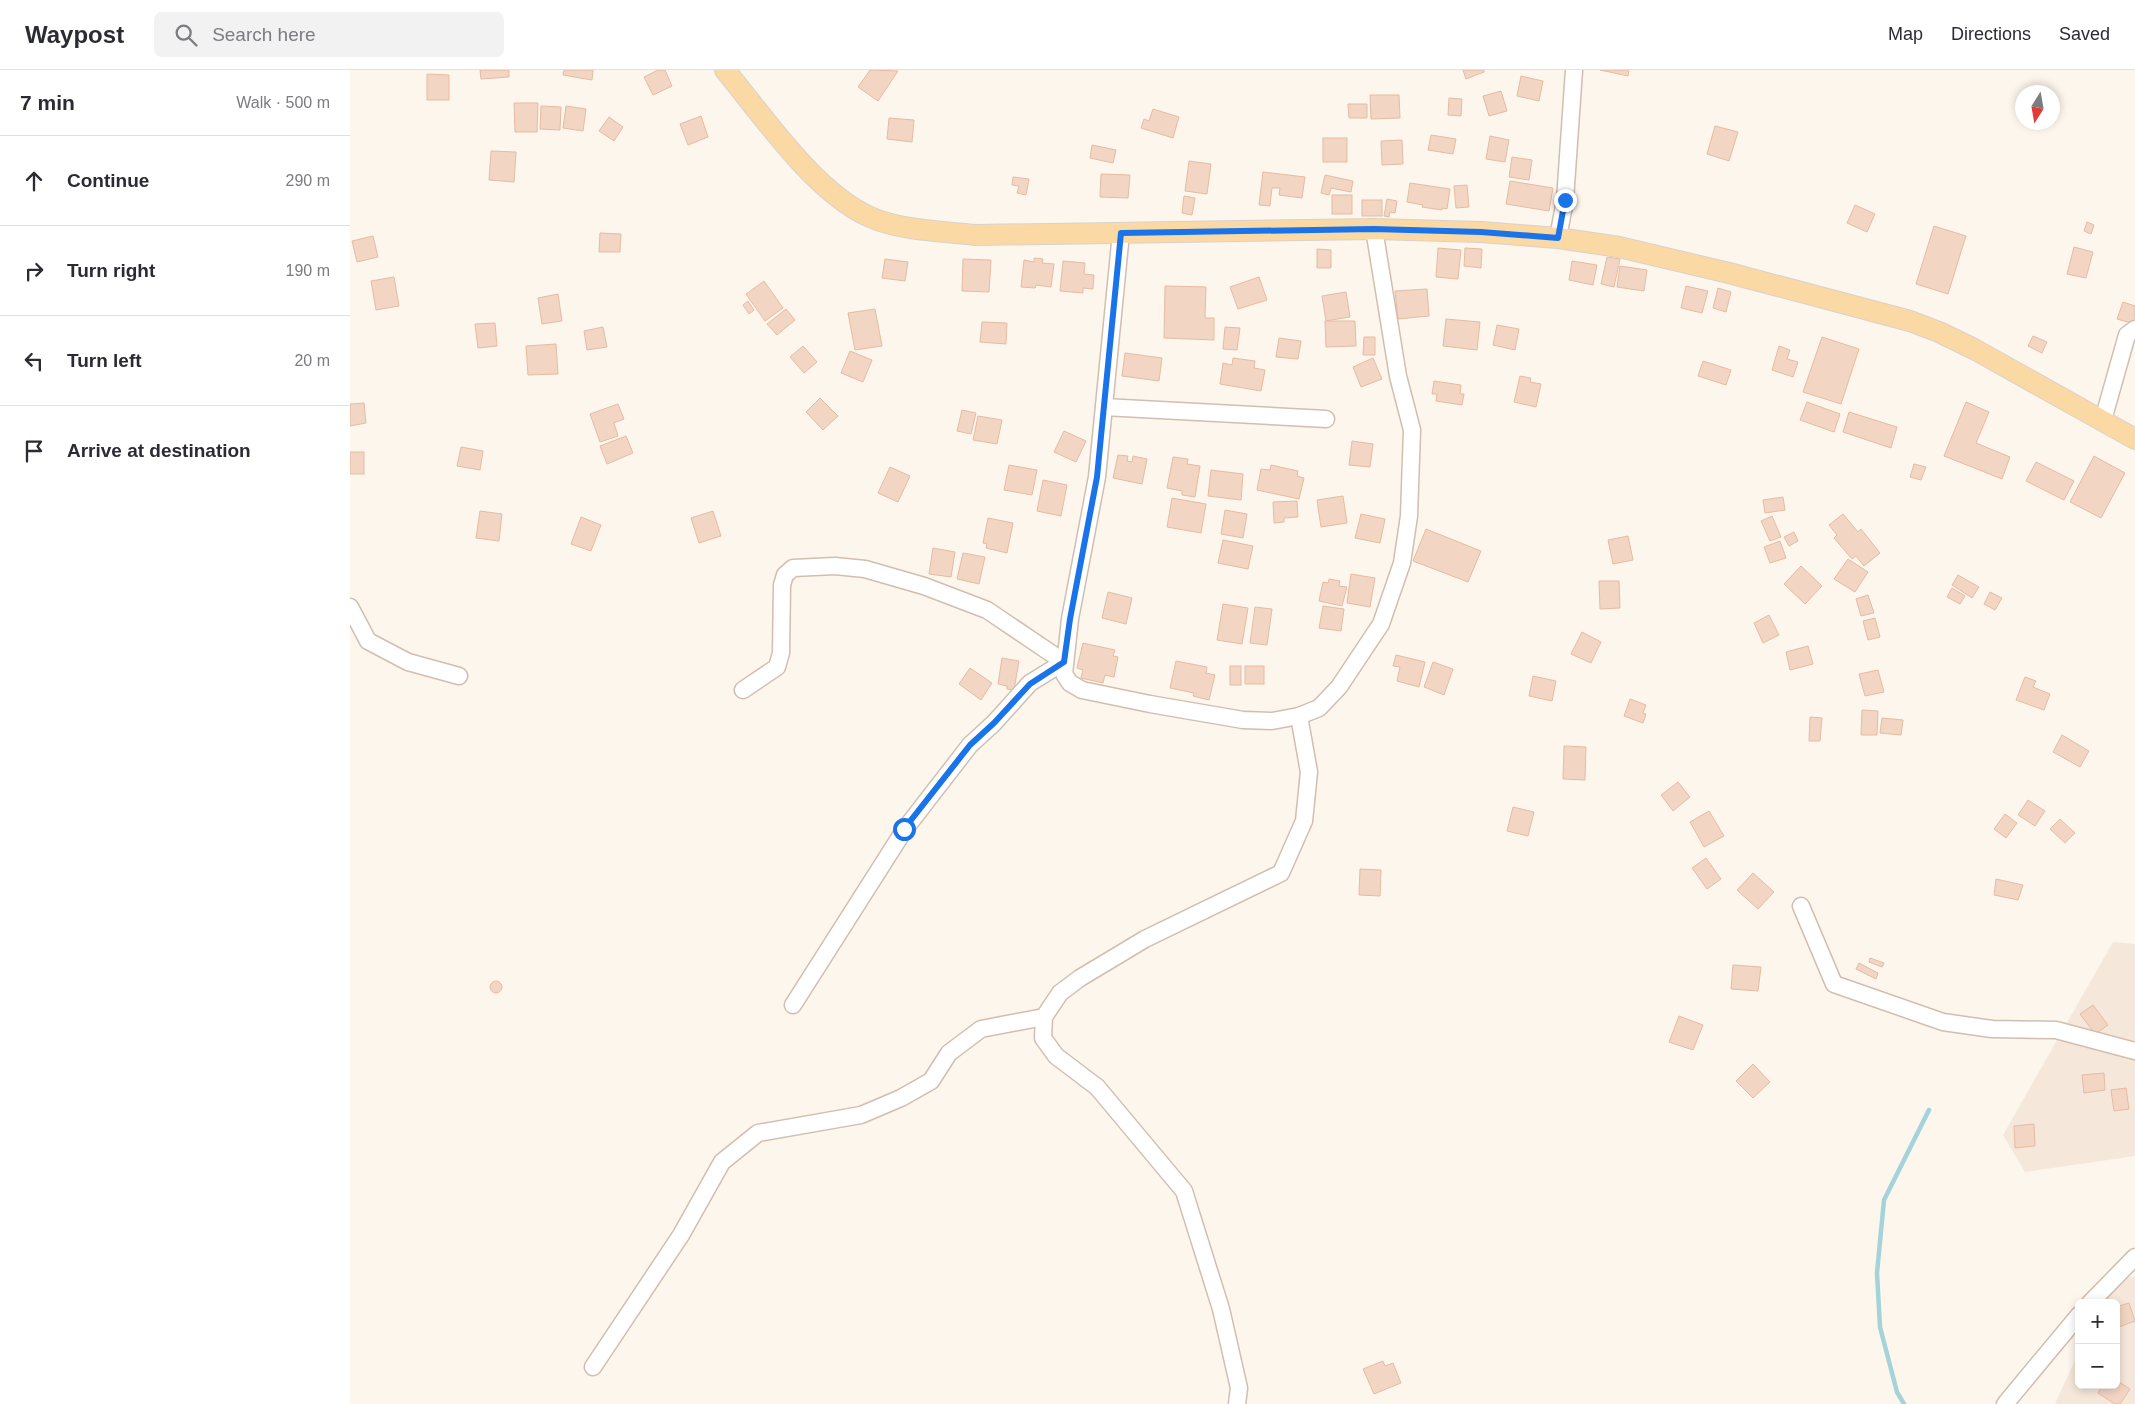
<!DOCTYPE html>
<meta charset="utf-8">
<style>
body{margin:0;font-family:Arial,sans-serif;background:#f2f2f3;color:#2b2b33}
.controls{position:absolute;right:15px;bottom:15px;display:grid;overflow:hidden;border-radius:8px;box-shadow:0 2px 8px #0003}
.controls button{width:45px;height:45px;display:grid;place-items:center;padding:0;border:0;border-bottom:1px solid #e1e1e2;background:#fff;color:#2b2b33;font:25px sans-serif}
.compass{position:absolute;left:1665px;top:15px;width:45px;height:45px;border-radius:50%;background:#fff;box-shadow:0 2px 8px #0003;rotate:191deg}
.stop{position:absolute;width:15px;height:15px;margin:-11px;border:4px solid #1a73e8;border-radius:50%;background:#fff}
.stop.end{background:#1a73e8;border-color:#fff;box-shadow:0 1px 5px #0008}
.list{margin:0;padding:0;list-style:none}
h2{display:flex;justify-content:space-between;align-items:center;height:65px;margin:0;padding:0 20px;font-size:21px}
h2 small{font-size:16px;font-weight:400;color:#7c7c81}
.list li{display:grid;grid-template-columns:32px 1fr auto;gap:15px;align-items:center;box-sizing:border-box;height:90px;padding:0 20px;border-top:1px solid #e1e1e2}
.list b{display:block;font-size:19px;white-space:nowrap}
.list em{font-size:16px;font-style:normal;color:#7c7c81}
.icon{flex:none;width:28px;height:28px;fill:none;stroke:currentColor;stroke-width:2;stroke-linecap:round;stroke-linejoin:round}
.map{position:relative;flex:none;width:1785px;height:1334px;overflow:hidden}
header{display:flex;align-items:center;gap:30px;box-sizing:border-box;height:70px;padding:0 25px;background:#fff;border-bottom:1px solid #e1e1e2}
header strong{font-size:24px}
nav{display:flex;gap:28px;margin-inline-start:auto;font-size:18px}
.search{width:350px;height:45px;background:#f2f2f3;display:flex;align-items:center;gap:12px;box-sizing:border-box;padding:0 18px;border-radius:8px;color:#7c7c81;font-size:19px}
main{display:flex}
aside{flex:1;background:#fff}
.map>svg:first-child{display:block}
.residential{fill:#f5e8da}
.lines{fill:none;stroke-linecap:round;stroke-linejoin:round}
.stream{stroke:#a5d3da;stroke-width:4.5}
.building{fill:#f3d5c3;stroke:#e6bba3}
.minor-casing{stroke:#d1beb0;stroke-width:19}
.major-casing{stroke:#dad1cd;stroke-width:22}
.minor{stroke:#fff;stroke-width:16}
.major{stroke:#fbd9a5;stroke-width:20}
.route{stroke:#1a73e8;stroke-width:6}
</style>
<header>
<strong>Waypost</strong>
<div class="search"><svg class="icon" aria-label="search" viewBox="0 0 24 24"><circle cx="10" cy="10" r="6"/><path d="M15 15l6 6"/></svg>Search here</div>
<nav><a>Map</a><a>Directions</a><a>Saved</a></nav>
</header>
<main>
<aside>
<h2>7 min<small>Walk · 500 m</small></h2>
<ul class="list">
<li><svg class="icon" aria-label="ahead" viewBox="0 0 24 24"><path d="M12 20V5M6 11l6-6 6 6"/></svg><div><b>Continue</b></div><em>290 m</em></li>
<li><svg class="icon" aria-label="right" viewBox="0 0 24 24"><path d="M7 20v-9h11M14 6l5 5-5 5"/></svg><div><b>Turn right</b></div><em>190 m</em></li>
<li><svg class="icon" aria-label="left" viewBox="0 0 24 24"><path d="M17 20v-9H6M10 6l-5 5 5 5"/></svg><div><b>Turn left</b></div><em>20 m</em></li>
<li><svg class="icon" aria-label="arrive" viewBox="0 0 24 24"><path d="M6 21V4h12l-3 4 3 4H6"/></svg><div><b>Arrive at destination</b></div></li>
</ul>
</aside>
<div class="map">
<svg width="1785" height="1334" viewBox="0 0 1785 1334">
<rect width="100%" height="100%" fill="#fdf6ec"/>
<g class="residential">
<polygon points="1763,872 1785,874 1785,1086 1675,1102 1653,1065"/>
<polygon points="1785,1206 1785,1334 1705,1334 1729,1281 1729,1315 1766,1315 1766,1233 1750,1233 1758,1214"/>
</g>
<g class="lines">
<polyline class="stream" points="1554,1334 1547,1322 1530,1257 1527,1203 1534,1130 1579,1040"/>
</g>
<g class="building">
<polygon points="130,0 159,0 159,7 131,9"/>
<polygon points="214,0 243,0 242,10 213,5"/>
<polygon points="308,0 315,0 322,16 303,25 294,7"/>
<polygon points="520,0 548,1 528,31 508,17"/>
<polygon points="1113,0 1134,0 1134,2 1116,9"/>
<polygon points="1250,0 1279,0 1278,6"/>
<polygon points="77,4 99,5 99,30 77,30"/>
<polygon points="1171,6 1193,11 1189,31 1167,26"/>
<polygon points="1151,21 1157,41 1139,46 1133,26"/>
<polygon points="1020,25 1049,25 1050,48 1021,49"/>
<polygon points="1099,28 1112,29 1111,46 1098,45"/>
<polygon points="164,33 188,33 187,62 165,62"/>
<polygon points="998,34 1017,34 1017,48 999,48"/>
<polygon points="191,36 211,37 210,60 190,59"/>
<polygon points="216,36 236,39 233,61 213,58"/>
<polygon points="803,39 829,47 823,68 791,58 794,49 799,51"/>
<polygon points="351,46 358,67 338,75 330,54"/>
<polygon points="259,47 273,57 264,71 249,61"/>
<polygon points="539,48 564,50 562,72 537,69"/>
<polygon points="1365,56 1388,62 1379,91 1357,84"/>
<polygon points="1081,65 1106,69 1103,84 1078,80"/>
<polygon points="1140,66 1159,70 1155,92 1136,89"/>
<rect x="973" y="68" width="24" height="24"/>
<polygon points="1052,70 1053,94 1032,95 1031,71"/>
<polygon points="742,75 766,80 763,93 740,88"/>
<polygon points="141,81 166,82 164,112 139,110"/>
<polygon points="1162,87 1182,90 1179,110 1159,107"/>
<polygon points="839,91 861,94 857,124 835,121"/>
<polygon points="913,102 955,107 952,128 929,125 930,118 922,118 920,136 909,135"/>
<polygon points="751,104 780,105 778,128 750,127"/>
<polygon points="975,105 1003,111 1001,122 981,118 979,125 971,123"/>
<polygon points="663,107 679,109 676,125 667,123 669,116 662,115"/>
<polygon points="1160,111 1203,118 1199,141 1156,134"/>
<polygon points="1060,113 1100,119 1097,139 1092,138 1092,140 1072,137 1073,135 1057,132"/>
<polygon points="1117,115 1119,137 1106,138 1104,116"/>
<rect x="982" y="125" width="20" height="19"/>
<polygon points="834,126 845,128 842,145 832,143"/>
<polygon points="1037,129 1047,131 1045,143 1040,142 1039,147 1034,146"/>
<rect x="1012" y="130" width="20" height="16"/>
<polygon points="1505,135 1525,144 1517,162 1497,153"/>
<polygon points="1737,152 1744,155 1741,164 1734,161"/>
<polygon points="1584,156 1616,166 1598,224 1566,214"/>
<polygon points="250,163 271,164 270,182 249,182"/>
<polygon points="23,166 28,187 7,192 2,171"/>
<polygon points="1724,177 1743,182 1736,208 1717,204"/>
<polygon points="1088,178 1111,180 1108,209 1086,207"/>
<polygon points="1115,178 1132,179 1131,198 1114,196"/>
<polygon points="967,179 981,180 981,198 967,198"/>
<polygon points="1257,187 1270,189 1264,217 1251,214"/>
<polygon points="684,188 693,189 692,193 704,194 701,217 686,215 685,218 671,217 674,190 684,192"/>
<polygon points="535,189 558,192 555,211 532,208"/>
<polygon points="613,189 641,190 639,222 612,221"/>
<polygon points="713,191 735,193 734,204 744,205 743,219 733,218 733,223 710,221"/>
<polygon points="1222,191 1247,195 1243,215 1219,210"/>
<polygon points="1270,196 1297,200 1294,221 1267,217"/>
<polygon points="44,207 49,236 26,240 21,211"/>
<polygon points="909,207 917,230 888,239 880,217"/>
<polygon points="414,211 433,238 415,251 396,224"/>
<polygon points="815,216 856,217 855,248 864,248 864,270 814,268"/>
<polygon points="1336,216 1358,221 1352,243 1331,238"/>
<polygon points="1368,218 1381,222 1376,242 1363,238"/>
<polygon points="1077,219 1079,246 1048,249 1045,221"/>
<polygon points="996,222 1000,247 976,251 972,226"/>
<polygon points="208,224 212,251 192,254 188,228"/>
<polygon points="398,231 404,240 399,244 393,235"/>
<polygon points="1773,232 1785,236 1785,254 1767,249"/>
<polygon points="436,239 445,250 427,265 417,254"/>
<polygon points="525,239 532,276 505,280 498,243"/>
<polygon points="1096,249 1130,252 1127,280 1093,276"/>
<polygon points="975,251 1005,251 1006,276 976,277"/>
<polygon points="632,252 657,253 656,274 630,272"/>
<polygon points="145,253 147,276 128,278 125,254"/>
<polygon points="1147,255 1169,259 1165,280 1143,275"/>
<polygon points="253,257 257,277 237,280 234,261"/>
<polygon points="875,257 890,258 887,280 873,279"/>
<polygon points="1683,266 1697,272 1692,283 1678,276"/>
<polygon points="1014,267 1025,267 1025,285 1013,285"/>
<polygon points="1472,267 1509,279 1491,334 1453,322"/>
<polygon points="929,268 951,271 948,289 926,287"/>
<polygon points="206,274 208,304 178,305 176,276"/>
<polygon points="453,276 467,292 454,303 440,287"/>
<polygon points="1429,276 1440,280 1437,289 1448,292 1443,307 1422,300"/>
<polygon points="500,281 522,290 513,312 491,303"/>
<polygon points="775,283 812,288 809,311 772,306"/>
<polygon points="883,288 905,291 904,298 915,300 911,321 870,314 873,293 882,295"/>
<polygon points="1023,288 1032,309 1011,317 1003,297"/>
<polygon points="1353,291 1381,300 1376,315 1348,306"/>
<polygon points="1170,306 1181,308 1180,312 1191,314 1186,337 1164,332"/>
<polygon points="1084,311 1111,315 1110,324 1114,324 1112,335 1086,331 1087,324 1082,324"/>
<polygon points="470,328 488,346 473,360 456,342"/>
<polygon points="1457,332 1490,344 1484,362 1450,350"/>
<polygon points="1616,332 1639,342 1626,373 1660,387 1652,409 1594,386"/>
<polygon points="14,333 16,353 0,356 0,334"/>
<polygon points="268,334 274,349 264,353 268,366 250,372 240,344"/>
<polygon points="612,340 626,343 621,364 607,361"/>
<polygon points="1499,342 1547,357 1541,378 1493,362"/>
<polygon points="628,346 652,350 647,374 623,370"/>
<polygon points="714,361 736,371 726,392 704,382"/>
<polygon points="276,366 283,383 257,394 250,376"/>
<polygon points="1002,371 1023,374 1020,397 999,395"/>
<polygon points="111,377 133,381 130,400 107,396"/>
<rect x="0" y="382" width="14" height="22"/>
<polygon points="768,385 778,386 777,391 782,392 783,386 797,389 792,414 763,408"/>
<polygon points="1744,386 1775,403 1751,448 1720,432"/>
<polygon points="823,387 838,389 837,394 850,396 845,427 832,425 832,421 817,418"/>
<polygon points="1686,392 1724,411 1714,430 1676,411"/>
<polygon points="1564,394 1576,397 1571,410 1560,407"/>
<polygon points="659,395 687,400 682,425 654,420"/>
<polygon points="921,395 948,401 947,406 954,408 949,429 907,420 911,399 920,400"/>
<polygon points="540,397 560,406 548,432 528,423"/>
<polygon points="861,400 893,404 891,430 858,426"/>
<polygon points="693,410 717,415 711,446 687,441"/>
<polygon points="993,426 997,453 971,457 967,430"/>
<polygon points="1433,427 1435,440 1415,443 1413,430"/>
<polygon points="822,428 856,434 851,463 817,457"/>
<polygon points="947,431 948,447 934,448 934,452 924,453 923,432"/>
<polygon points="875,440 897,444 893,468 871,464"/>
<polygon points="130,441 152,444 149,471 126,468"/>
<polygon points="363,441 371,466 349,473 341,448"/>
<polygon points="1011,444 1035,449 1030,473 1005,468"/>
<polygon points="1493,444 1508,462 1511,459 1530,483 1514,496 1506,486 1502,489 1484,468 1487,465 1479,455"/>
<polygon points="1422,446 1431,467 1420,471 1411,451"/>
<polygon points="231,447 251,455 241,481 221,474"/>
<polygon points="638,448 663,453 657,483 636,478 637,474 633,473"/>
<polygon points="1076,459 1131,481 1118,512 1063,491"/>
<polygon points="1444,462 1448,471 1439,476 1434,467"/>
<polygon points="1278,466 1283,490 1263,494 1258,470"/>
<polygon points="873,470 903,476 898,499 868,493"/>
<polygon points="1430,471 1436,488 1420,493 1414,477"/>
<polygon points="583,478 605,482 601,507 579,504"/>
<polygon points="613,483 635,487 629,514 607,509"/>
<polygon points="1498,489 1518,502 1505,522 1484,509"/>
<polygon points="1451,496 1472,516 1455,534 1434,514"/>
<polygon points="1001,504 1025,508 1020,537 997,533"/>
<polygon points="1608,505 1629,517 1622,528 1602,515"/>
<polygon points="979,509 990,511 989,516 997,517 992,536 969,531 973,512 978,513"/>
<polygon points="1249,511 1269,511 1270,538 1250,539"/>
<polygon points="1602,518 1615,526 1610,534 1597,527"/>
<polygon points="758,522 782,528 776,554 752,548"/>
<polygon points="1640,522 1652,528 1645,540 1634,534"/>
<polygon points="1518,525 1524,543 1511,546 1506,529"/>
<polygon points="873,534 898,538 892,574 867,570"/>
<polygon points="973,536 994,539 991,561 969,558"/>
<polygon points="905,537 922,539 917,575 900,573"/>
<polygon points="1419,545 1429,565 1413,573 1404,553"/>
<polygon points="1525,548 1530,567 1518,570 1513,551"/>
<polygon points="1232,562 1251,572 1241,593 1221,584"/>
<polygon points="733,573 765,580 763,586 768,587 764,607 755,605 753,613 731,608 733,600 727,598"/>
<polygon points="1458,576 1463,594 1440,600 1436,582"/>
<polygon points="1046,585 1075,592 1069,617 1047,611 1050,597 1043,596"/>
<polygon points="652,588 669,591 664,620 657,619 657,616 648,614"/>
<polygon points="826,591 857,597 856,603 865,605 859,630 843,626 844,623 820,618"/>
<polygon points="1083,592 1103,599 1094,625 1074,617"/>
<rect x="880" y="596" width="11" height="19"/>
<rect x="895" y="596" width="19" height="18"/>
<polygon points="620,598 642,613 631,630 609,614"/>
<polygon points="1528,600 1534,622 1515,626 1509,604"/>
<polygon points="1183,606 1206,611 1202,631 1179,626"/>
<polygon points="1675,607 1686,611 1683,617 1700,624 1694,640 1666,630"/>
<polygon points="1280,629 1296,635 1293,643 1296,644 1293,653 1274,646"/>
<polygon points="1512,640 1528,641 1527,665 1511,665"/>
<polygon points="1460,647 1472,648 1470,671 1459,671"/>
<polygon points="1532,648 1553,650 1551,665 1530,663"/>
<polygon points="1712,665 1739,681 1730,697 1703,682"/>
<polygon points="1214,676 1236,677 1235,710 1213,709"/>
<polygon points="1328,712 1340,727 1323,741 1311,725"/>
<polygon points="1678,730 1695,741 1685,756 1668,745"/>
<polygon points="1163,737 1184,742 1178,766 1157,761"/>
<polygon points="1359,741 1374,766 1354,777 1340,752"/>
<polygon points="1655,744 1667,753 1656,768 1644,759"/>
<polygon points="1710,749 1725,763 1715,773 1700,759"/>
<polygon points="1356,788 1371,809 1357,819 1342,798"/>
<polygon points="1010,799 1031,800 1030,826 1009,825"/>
<polygon points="1403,803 1424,822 1408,839 1387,820"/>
<polygon points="1646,809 1673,815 1668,830 1644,825"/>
<polygon points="1520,888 1534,893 1532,897 1519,892"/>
<polygon points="1509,893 1528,903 1526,909 1506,899"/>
<polygon points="1383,895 1411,897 1408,921 1381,919"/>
<circle cx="146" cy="917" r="6"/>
<polygon points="1743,935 1758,955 1745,964 1730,944"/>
<polygon points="1329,946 1353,955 1343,980 1319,972"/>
<polygon points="1403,994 1420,1012 1403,1028 1386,1011"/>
<polygon points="1754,1003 1755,1020 1734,1023 1732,1005"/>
<polygon points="1776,1018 1779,1039 1764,1041 1761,1020"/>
<polygon points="1684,1054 1685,1076 1665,1078 1664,1056"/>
<polygon points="1779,1233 1785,1251 1766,1258 1766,1237"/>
<polygon points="1033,1291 1035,1296 1043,1293 1051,1313 1024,1324 1013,1299"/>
<polygon points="1766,1310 1780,1319 1770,1334 1765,1334 1748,1323 1753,1315 1766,1315"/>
</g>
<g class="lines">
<defs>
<g id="minor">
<polyline points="771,163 747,407 720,549 714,604 720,613 732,620 800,634 893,650 922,651 949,646 969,638 989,617 1031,554 1052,493 1059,446 1062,360 1048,306 1024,159"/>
<polyline points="1208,168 1215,130 1224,0"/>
<polyline points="754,337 976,349"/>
<polyline points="1753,350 1777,265 1785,259"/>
<polyline points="0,537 18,571 58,592 109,606"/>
<polyline points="393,620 427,597 431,583 432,515 435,505 443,498 485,496 515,499 574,516 637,540 714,592 680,613 644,653 620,675 555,759 443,935"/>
<polyline points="1451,836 1484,914 1593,952 1642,959 1706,960 1785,981"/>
<polyline points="1740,1233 1785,1187"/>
<polyline points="243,1297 331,1165 372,1092 408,1063 511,1045 551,1028 581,1011 599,983 631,959 694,947"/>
<polyline points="887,1334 889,1318 871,1239 834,1121 747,1017 706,986 693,968 694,947 710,923 730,908 795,869 931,803 954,751 959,702 949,646"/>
<polyline points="1655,1334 1729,1245"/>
</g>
<path id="major" d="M 375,0 C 413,46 465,123 520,147 C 552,161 591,161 625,165 L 1024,159 L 1131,162 L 1208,168 L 1269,177 L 1379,203 L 1560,251 L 1589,262 L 1624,279 L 1785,369"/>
</defs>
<use href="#minor" class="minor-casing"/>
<use href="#major" class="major-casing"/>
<use href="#minor" class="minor"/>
<use href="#major" class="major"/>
</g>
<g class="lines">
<polyline class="route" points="554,759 620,675 644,653 680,614 714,592 720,549 747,407 771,163 1024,159 1131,162 1208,168 1215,130"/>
</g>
</svg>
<div class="controls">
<button>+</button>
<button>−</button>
</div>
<svg class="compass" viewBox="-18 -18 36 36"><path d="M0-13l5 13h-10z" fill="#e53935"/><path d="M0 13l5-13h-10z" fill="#7c7c81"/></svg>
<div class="stop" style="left:554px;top:759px"></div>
<div class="stop end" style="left:1215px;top:130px"></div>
</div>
</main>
